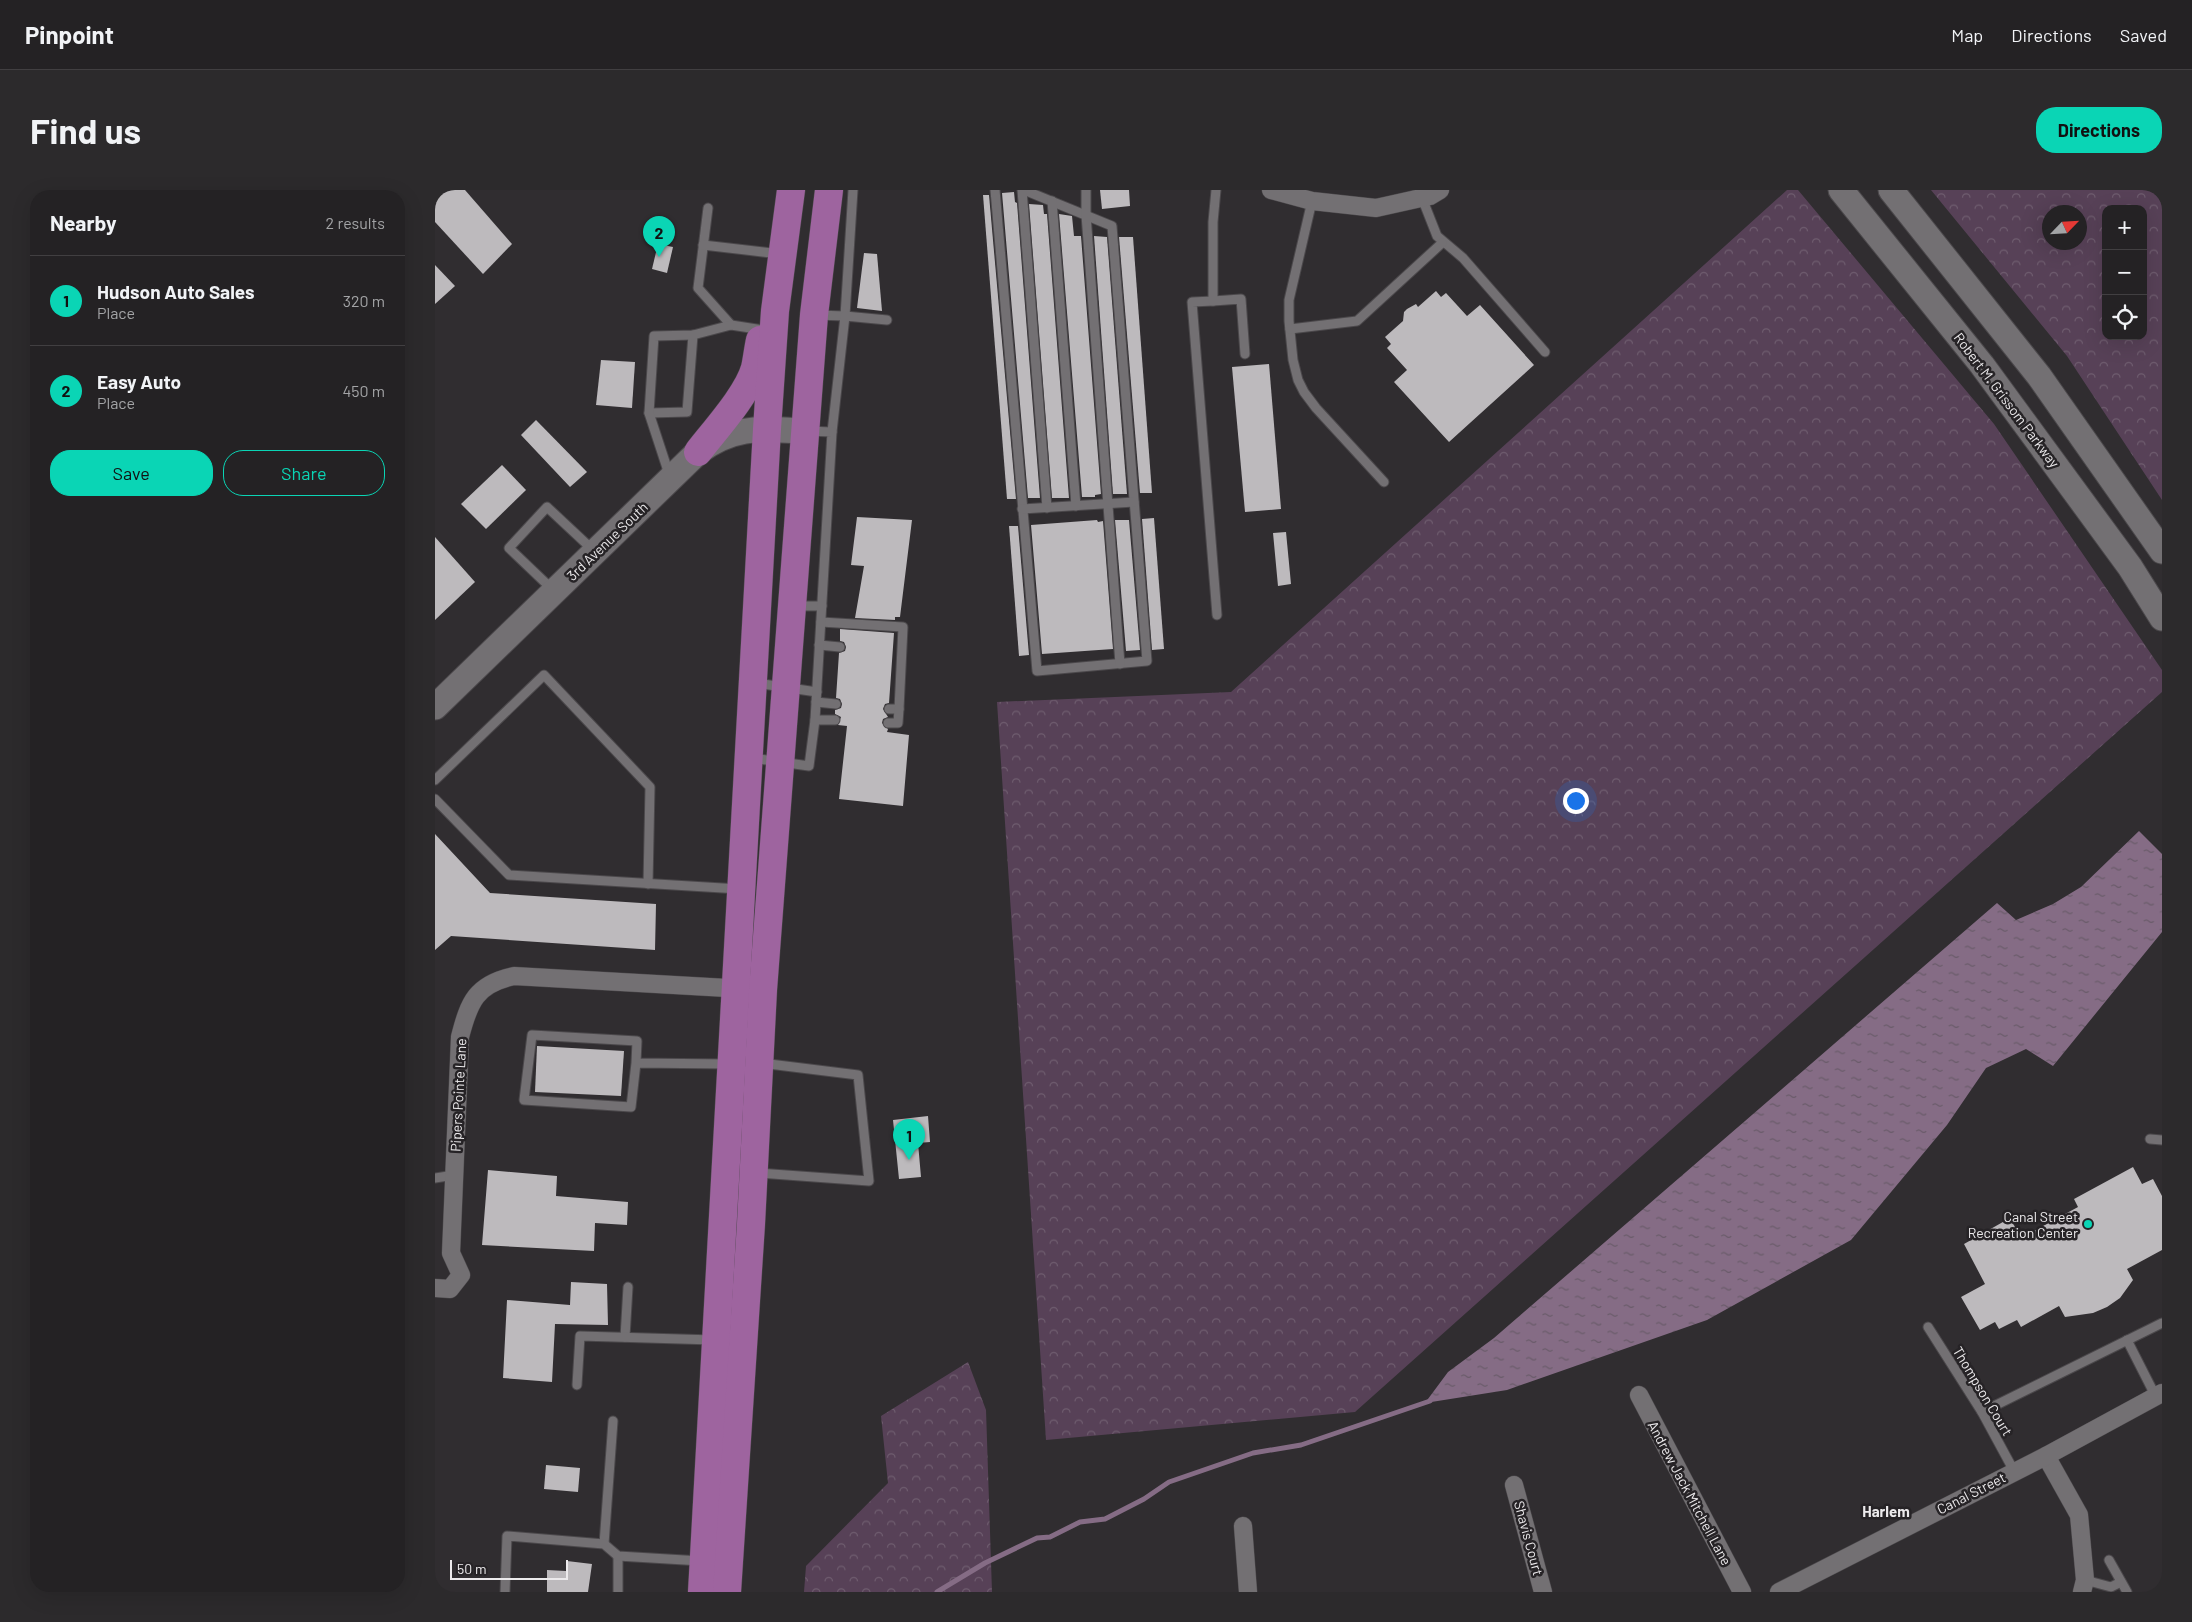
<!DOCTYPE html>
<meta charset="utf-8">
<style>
body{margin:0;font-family:Barlow,sans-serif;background:#2c2a2c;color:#f1f3f6}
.controls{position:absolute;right:15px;top:15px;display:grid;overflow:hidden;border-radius:10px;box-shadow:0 5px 20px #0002}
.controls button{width:45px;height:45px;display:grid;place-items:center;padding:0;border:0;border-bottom:1px solid #413f41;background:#242224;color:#f1f3f6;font:25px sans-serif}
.compass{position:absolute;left:1607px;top:15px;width:45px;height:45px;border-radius:50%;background:#242224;box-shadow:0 5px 20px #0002;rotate:65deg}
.scale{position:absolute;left:15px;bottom:12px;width:118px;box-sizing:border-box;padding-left:5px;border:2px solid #eceaec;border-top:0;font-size:14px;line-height:18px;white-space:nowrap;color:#eceaec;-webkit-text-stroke:4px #262326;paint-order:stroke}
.you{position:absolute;left:1140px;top:610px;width:18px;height:18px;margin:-12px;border:4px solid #fff;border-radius:50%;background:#1a73e8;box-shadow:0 0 0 8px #1a73e833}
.badge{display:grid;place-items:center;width:32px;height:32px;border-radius:50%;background:#0ad5b5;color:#111;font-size:16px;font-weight:700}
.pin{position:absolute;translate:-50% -41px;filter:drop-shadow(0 1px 2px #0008)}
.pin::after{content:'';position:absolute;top:26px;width:18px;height:15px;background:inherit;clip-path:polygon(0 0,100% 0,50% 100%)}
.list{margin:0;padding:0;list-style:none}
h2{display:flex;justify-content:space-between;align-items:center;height:65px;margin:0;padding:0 20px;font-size:21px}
h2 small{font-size:16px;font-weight:400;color:#a3a4a6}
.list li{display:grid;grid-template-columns:32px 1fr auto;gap:15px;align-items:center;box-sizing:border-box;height:90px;padding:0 20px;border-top:1px solid #413f41}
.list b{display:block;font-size:19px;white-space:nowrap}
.list p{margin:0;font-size:16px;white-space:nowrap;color:#a3a4a6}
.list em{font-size:16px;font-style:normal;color:#a3a4a6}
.actions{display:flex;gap:10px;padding:15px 20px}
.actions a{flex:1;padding:11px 0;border:1px solid #0ad5b5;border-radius:20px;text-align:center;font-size:18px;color:#0ad5b5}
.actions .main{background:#0ad5b5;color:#111}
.icon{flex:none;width:28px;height:28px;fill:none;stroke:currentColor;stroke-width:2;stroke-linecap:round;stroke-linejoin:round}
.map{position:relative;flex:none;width:1727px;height:1402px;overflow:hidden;border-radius:20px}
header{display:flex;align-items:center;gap:30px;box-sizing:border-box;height:70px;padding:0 25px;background:#242224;border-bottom:1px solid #413f41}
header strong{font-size:24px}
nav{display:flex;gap:28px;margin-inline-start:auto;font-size:18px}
.intro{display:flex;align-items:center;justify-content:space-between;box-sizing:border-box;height:120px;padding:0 30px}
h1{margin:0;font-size:35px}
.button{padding:12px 22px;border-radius:20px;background:#0ad5b5;color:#111;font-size:18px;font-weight:700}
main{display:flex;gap:30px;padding:0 30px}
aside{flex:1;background:#242224;border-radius:20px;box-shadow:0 5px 20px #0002}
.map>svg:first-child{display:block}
.forest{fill:url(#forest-crowns);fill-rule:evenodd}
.water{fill:url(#water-ripples)}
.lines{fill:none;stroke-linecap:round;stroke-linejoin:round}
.stream{stroke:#856c85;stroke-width:5}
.building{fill:#bdbabd}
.lane-casing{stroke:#4b484b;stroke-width:11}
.street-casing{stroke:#4b484b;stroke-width:19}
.secondary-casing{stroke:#4b484b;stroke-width:27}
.primary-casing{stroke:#4b484b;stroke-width:29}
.lane{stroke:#737073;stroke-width:9}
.street{stroke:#737073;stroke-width:18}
.secondary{stroke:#737073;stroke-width:25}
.primary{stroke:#9e649f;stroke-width:28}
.poi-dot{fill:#0ad5b5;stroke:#262326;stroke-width:2}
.labels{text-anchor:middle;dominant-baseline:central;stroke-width:5;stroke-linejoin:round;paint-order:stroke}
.street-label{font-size:14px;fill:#eceaec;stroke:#262326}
.poi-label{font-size:14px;fill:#eceaec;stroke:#262326;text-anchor:end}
.neighbourhood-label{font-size:15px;font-weight:bold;fill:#eceaec;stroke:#262326}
</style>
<header>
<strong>Pinpoint</strong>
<nav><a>Map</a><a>Directions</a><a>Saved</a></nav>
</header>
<div class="intro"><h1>Find us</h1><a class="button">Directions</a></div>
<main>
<aside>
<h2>Nearby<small>2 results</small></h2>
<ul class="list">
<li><span class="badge">1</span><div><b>Hudson Auto Sales</b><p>Place</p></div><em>320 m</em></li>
<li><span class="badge">2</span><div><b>Easy Auto</b><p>Place</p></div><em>450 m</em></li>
</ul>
<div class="actions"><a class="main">Save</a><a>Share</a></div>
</aside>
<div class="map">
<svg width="1727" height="1402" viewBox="0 0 1727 1402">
<defs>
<pattern id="forest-crowns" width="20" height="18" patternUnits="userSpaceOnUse" patternTransform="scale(1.25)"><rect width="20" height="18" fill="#574157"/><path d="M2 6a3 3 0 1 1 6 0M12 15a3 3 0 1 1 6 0" fill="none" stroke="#6f5d6f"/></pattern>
<pattern id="water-ripples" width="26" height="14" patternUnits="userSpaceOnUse" patternTransform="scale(1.25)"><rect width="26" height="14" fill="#856c85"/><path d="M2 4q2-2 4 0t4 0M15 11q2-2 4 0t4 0" fill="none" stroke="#695b69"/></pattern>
</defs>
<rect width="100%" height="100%" fill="#302d30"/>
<g class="forest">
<polygon points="1352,0 1363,0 1559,234 1727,480 1727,502 920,1222 611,1250 562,512 796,502"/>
<path d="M 1496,0 L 1727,0 L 1727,310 L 1632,166 ZM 1671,19 L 1708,19 L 1708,146 L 1671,146 ZM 1614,22 L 1644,22 L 1644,52 L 1614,52 Z"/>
<polygon points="533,1172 551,1220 557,1402 369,1402 371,1376 453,1293 446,1226"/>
</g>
<polygon class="water" points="1704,641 1727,664 1727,742 1618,876 1591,859 1551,878 1512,935 1416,1050 1272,1130 1072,1200 990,1213 1013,1182 1059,1148 1562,713 1581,730 1618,714 1646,697"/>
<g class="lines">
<polyline class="stream" points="502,1402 550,1373 602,1348 615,1347 645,1332 670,1329 709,1309 734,1292 818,1263 866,1255 995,1211"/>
</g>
<g class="building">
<polygon points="6,0 30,0 77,54 48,84 0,32 0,5"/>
<polygon points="665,0 694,0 695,16 667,19"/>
<polygon points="579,2 580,12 582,13 605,308 593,308 567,3"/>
<polygon points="548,5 554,5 581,309 572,309"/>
<polygon points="594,14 608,15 609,24 612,24 634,308 617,308"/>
<polygon points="624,24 637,26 639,46 646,46 666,304 660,305 660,307 647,307"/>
<polygon points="659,46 672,47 692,304 678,304"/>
<polygon points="684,47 698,47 717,303 705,303"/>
<polygon points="223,54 238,57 232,83 217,79"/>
<polygon points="429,63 442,64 447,121 422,118"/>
<polygon points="0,75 20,96 0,114"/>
<polygon points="1001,101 1006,107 1011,103 1032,126 1045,115 1099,175 1014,252 959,192 972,180 952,158 956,154 950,147 968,131 969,122 972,119 981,114 983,117"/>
<polygon points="166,170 200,172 197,218 161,215"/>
<polygon points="834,174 846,319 810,322 797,177"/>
<polygon points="101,230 152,282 135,297 86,245"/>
<polygon points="67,275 91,300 51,339 26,314"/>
<polygon points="422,327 477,330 465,427 460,427 460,430 420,428 429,376 416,375"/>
<polygon points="719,328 729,459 717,460 707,329"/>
<polygon points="662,330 663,332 668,331 678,459 607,464 596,335"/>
<polygon points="680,330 694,330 705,460 691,461"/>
<polygon points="574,336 583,336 594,465 584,466"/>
<polygon points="851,342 856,394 843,396 838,343"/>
<polygon points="0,347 40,392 0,430"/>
<polygon points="405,439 459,443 454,513 450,514 448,519 453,527 448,529 447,533 453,539 452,542 474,545 468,616 404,609 412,536 403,535 406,527 400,524 400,520 406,518 407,514 405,509 401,508 404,463 410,461 411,457 409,452 405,451"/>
<polygon points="0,644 55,703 221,714 220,760 16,746 0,760"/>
<polygon points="102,856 189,861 186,906 100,902"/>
<polygon points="493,926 495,952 483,953 486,987 464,989 458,930"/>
<polygon points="1698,977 1707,994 1718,989 1727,1006 1727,1060 1692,1079 1698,1090 1685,1108 1672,1117 1658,1123 1630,1127 1624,1116 1586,1137 1582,1130 1564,1139 1560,1132 1545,1140 1526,1107 1550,1094 1529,1054 1575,1028 1586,1048 1643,1017 1639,1009"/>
<polygon points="53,980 122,986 121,1006 193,1012 192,1035 160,1033 159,1061 47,1055"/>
<polygon points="136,1092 172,1094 173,1135 120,1134 117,1192 68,1188 72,1110 135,1115"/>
<polygon points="111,1275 145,1278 143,1302 109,1299"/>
<polygon points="132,1371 157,1374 153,1402 112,1402 112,1380 131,1381"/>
</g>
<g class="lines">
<defs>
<g id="lane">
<polyline points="560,0 602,481 712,471 677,36 589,0"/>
<polyline points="587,0 612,318"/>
<polyline points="651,0 651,25 685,474"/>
<polyline points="781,0 778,32 778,111 757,112 782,425"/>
<polyline points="987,8 1002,46 1028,68 1110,162"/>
<polyline points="617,11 641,316"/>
<polyline points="877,11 854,110 854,131 858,170 863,190 869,202 881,218 949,292"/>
<polyline points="273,18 263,98 296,135"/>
<polyline points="268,55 345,64"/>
<polyline points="778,111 806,109 810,164"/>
<polyline points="381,125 410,126 418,0"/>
<polyline points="855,139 922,131 1007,53"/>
<polyline points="214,223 252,222 258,145"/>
<polyline points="397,242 410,126 452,130"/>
<polyline points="235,287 214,223 219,146 258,145 296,135 328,140"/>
<polyline points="587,319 699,312"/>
<polyline points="118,400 74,358 112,317 158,360"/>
<polyline points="359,416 387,416"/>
<polyline points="386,432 468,437 464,519 454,519"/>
<polyline points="384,455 405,457"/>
<polyline points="321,493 382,502"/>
<polyline points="381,512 401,514"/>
<polyline points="380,530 400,530"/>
<polyline points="453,533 463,533 464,519"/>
<polyline points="317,568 374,576 380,530 397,242 372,241"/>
<polyline points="0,590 109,485 215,597 213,694"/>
<polyline points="0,609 74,685 304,699"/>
<polyline points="201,873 202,851 97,845 89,910 196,917 201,873 293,874"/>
<polyline points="1715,949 1727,950"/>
<polyline points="322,983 434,991 423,885 326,873"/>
<polyline points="0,988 19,985"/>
<polyline points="1493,1137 1547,1222 1579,1281"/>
<polyline points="190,1147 193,1097"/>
<polyline points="1692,1150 1721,1207"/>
<polyline points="142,1195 145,1146 279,1150"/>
<polyline points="1547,1222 1727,1133"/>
<polyline points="169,1354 178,1231"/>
<polyline points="183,1366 183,1402"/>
<polyline points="1674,1370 1692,1402"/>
<polyline points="1650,1390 1676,1397 1686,1392"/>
<polyline points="70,1402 72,1346 169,1354 183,1366 266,1371"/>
</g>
<g id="street">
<polyline points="836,0 877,11 941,18 995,6 1005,0"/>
<path d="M 0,1098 L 15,1099 L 26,1085 L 16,1063 L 25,847 C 34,812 41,794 79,786 L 310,799"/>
<polyline points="1204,1205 1307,1402"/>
<polyline points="1611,1266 1644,1325 1650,1390 1647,1402"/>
<polyline points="1079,1295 1108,1402"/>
<polyline points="808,1336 813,1402"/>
<polyline points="1344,1402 1611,1266 1727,1203"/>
</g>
<g id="secondary">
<polyline points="1406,0 1547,175 1695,377 1727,428"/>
<polyline points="1456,0 1604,186 1727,361"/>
<path d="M 0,517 L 263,262 C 300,235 326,239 369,241"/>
</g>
<g id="primary">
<path d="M 263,262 C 280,240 313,204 320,178 C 322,169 323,159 325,150"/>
<polyline points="267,1402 332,239 340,121 356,0"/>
<polyline points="292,1402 316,1034 328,800 379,125 394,0"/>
</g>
</defs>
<use href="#lane" class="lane-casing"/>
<use href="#street" class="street-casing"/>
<use href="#secondary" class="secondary-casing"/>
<use href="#primary" class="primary-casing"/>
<use href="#lane" class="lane"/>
<use href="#street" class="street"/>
<use href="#secondary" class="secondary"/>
<use href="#primary" class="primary"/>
</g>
<circle class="poi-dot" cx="1653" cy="1034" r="5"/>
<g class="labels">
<g class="street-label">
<text transform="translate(1572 210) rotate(53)">Robert M. Grissom Parkway</text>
<text transform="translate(172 351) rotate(-44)">3rd Avenue South</text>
<text transform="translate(23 905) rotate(-87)">Pipers Pointe Lane</text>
<text transform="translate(1548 1201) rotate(59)">Thompson Court</text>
<text transform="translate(1255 1303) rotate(62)">Andrew Jack Mitchell Lane</text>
<text transform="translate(1536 1303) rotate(-27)">Canal Street</text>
<text transform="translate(1094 1348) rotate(75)">Shavis Court</text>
</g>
<g class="poi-label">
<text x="1643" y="1026">Canal Street<tspan x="1643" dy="16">Recreation Center</tspan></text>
</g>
<g class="neighbourhood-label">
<text x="1451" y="1321">Harlem</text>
</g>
</g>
</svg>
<div class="controls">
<button>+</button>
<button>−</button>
<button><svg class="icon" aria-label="locate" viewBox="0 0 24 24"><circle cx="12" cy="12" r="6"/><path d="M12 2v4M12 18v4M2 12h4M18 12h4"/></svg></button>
</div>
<svg class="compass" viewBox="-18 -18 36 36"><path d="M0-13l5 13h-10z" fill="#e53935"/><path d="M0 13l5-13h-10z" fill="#a3a4a6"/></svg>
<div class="scale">50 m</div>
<div class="you"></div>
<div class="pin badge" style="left:474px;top:970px">1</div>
<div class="pin badge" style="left:224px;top:67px">2</div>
</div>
</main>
